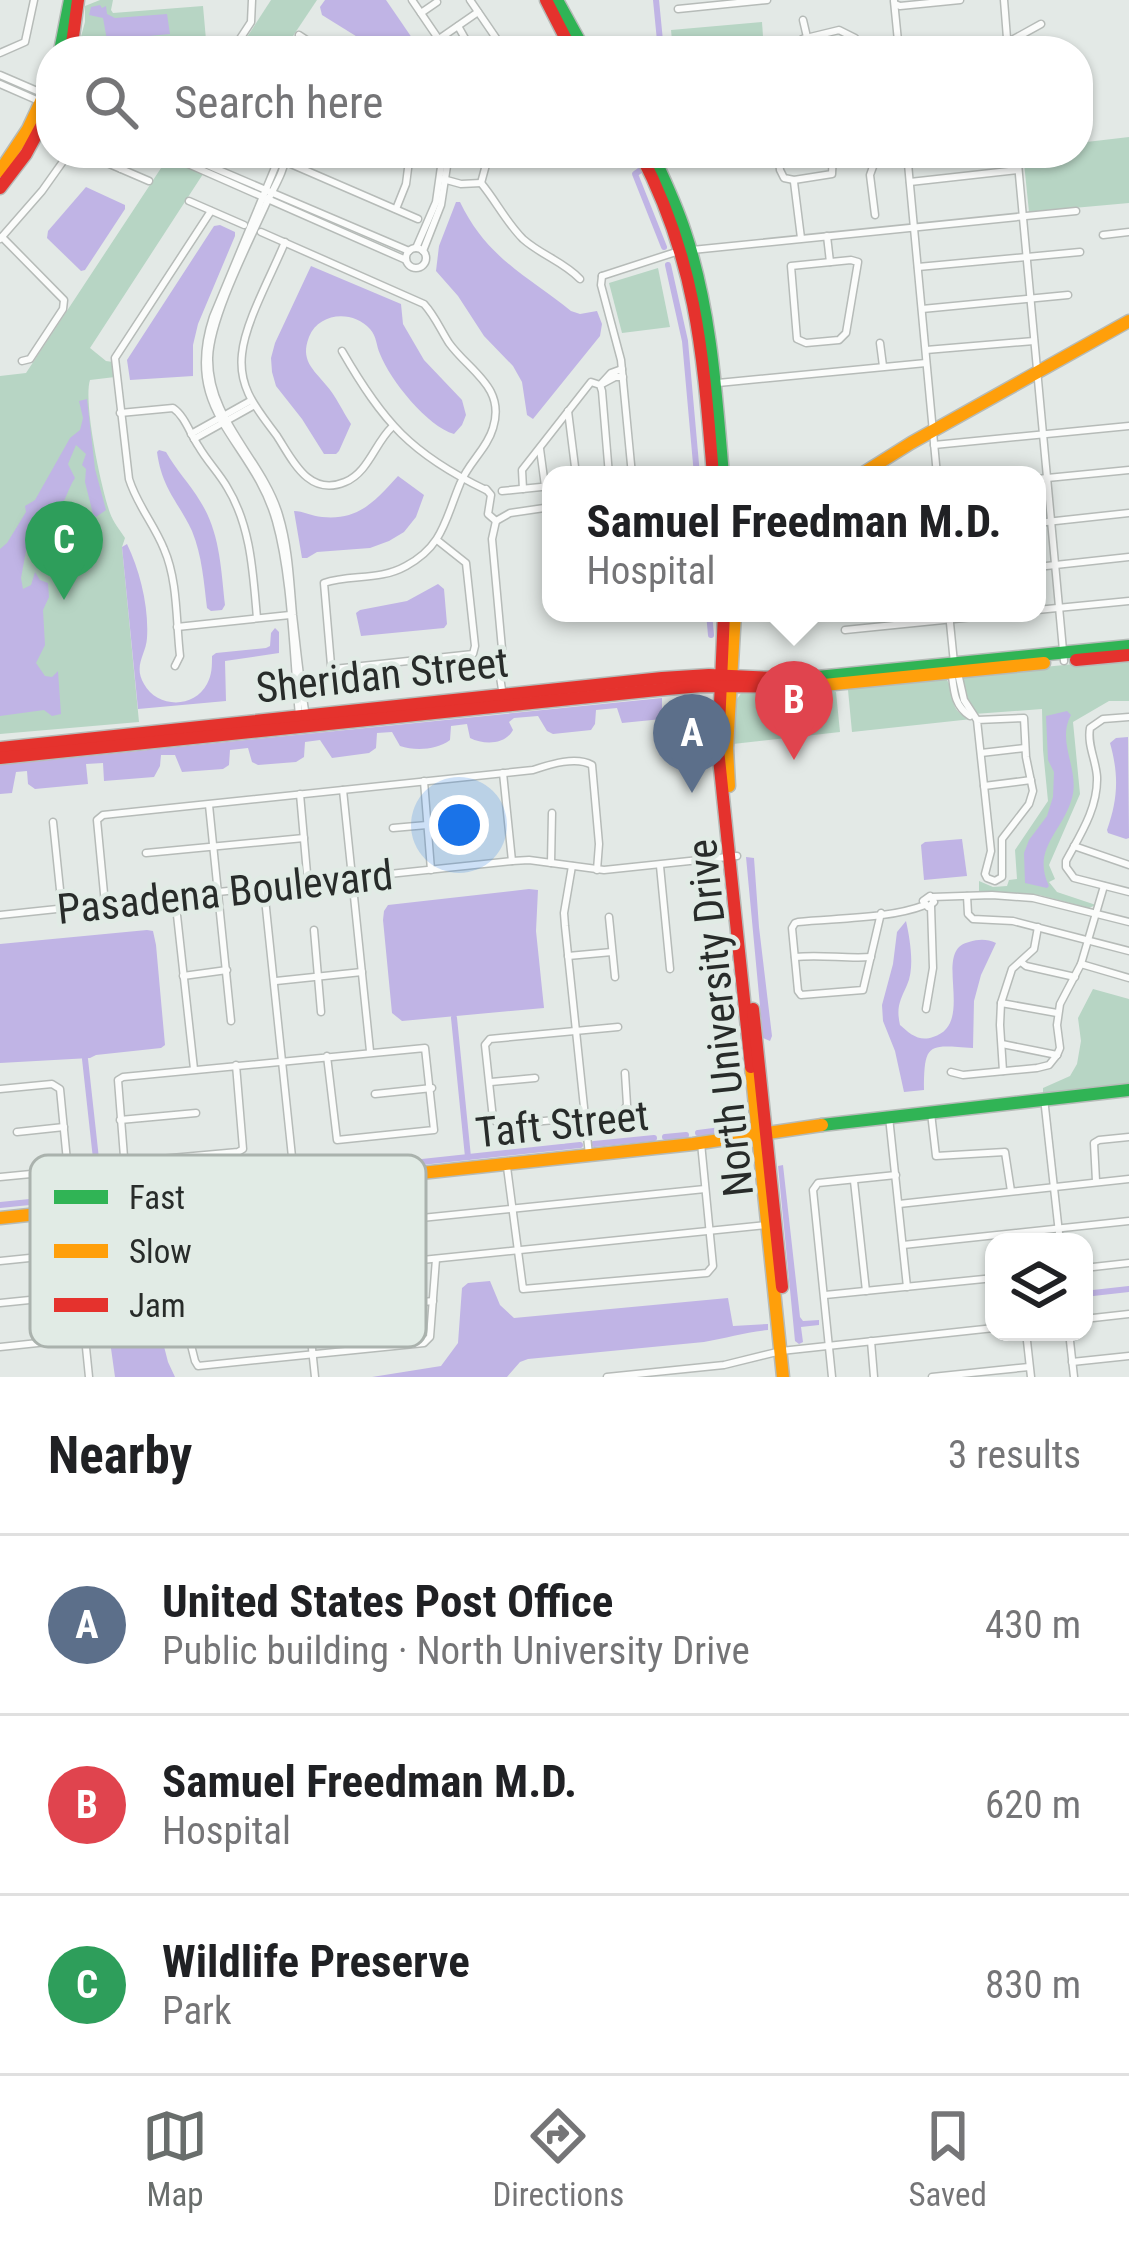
<!DOCTYPE html>
<meta charset="utf-8">
<style>
body{margin:0;font-family:"Roboto Condensed",sans-serif;background:#f6f6f6;color:#202124}
.controls{position:absolute;right:36px;bottom:36px;display:grid;overflow:hidden;border-radius:24px;box-shadow:0 3px 9px #0004}
.controls button{width:108px;height:108px;display:grid;place-items:center;padding:0;border:0;border-bottom:3px solid #e0e0e0;background:#fff;color:#202124;font:60px sans-serif}
.you{position:absolute;left:459px;top:825px;width:42px;height:42px;margin:-30px;border:9px solid #fff;border-radius:50%;background:#1a73e8;box-shadow:0 0 0 18px #1a73e833}
.badge{display:grid;place-items:center;width:78px;height:78px;border-radius:50%;background:#696e6c;color:#fff;font-size:39px;font-weight:700}
.pin{position:absolute;translate:-50% -99px;filter:drop-shadow(0 3px 6px #0008)}
.pin::after{content:'';position:absolute;top:63px;width:42px;height:36px;background:inherit;clip-path:polygon(0 0,100% 0,50% 100%)}
.popup{position:absolute;left:542px;top:466px;width:504px;height:156px;box-sizing:border-box;display:grid;place-content:center;border-radius:24px;background:#fff;filter:drop-shadow(0 3px 9px #0005);font-size:39px;white-space:nowrap;color:#757577}
.popup b{font-size:45px;color:#202124}
.popup::after{content:'';position:absolute;left:50%;top:100%;margin-left:-24px;border:24px solid transparent;border-top-color:#fff}
.list{margin:0;padding:0;list-style:none}
h2{display:flex;justify-content:space-between;align-items:center;height:156px;margin:0;padding:0 48px;font-size:51px}
h2 small{font-size:39px;font-weight:400;color:#757577}
.list li{display:grid;grid-template-columns:78px 1fr auto;gap:36px;align-items:center;box-sizing:border-box;height:180px;padding:0 48px;border-top:3px solid #e0e0e0}
.list b{display:block;font-size:45px;white-space:nowrap}
.list p{margin:0;font-size:39px;white-space:nowrap;color:#757577}
.list em{font-size:39px;font-style:normal;color:#757577}
.icon{flex:none;width:66px;height:66px;fill:none;stroke:currentColor;stroke-width:2;stroke-linecap:round;stroke-linejoin:round}
.map{position:relative;flex:none;width:1129px;height:1377px;overflow:hidden}
.search{position:absolute;background:#fff;box-shadow:0 3px 9px #0004;left:36px;right:36px;top:36px;height:132px;display:flex;align-items:center;gap:30px;box-sizing:border-box;padding:0 42px;border-radius:48px;color:#757577;font-size:45px}
.sheet{height:696px;background:#fff}
nav{display:flex;justify-content:space-around;align-items:center;box-sizing:border-box;height:168px;border-top:3px solid #e0e0e0;background:#fff;font-size:33px;color:#757577}
nav a{display:grid;justify-items:center;gap:6px}
nav .on{color:#696e6c}
.map>svg:first-child{display:block}
.green{fill:#b7d5c4}
.water{fill:#c0b4e5}
.lines{fill:none;stroke-linecap:round;stroke-linejoin:round}
.canal{stroke:#c0b4e5;stroke-width:6}
.street-casing{stroke:#b6bbb8;stroke-width:9}
.fast-casing{stroke:#b6bbb8;stroke-width:15}
.slow-casing{stroke:#b6bbb8;stroke-width:15}
.jam-casing{stroke:#b6bbb8;stroke-width:15}
.street{stroke:#fbfcfb;stroke-width:6}
.fast{stroke:#30b455;stroke-width:12}
.slow{stroke:#ff9f0a;stroke-width:12}
.jam{stroke:#e5322d;stroke-width:12}
.labels{text-anchor:middle;dominant-baseline:central;stroke-width:9;stroke-linejoin:round;paint-order:stroke}
.street-label{font-size:42px;fill:#282c2a;stroke:#e1ebe5}
.key{fill:#e1ebe5;stroke:#aab2ad;stroke-width:3}
.key-label{font-size:33px;fill:#282c2a}
</style>
<div class="map">
<svg width="1129" height="1377" viewBox="0 0 1129 1377">
<rect width="100%" height="100%" fill="#e3e9e6"/>
<g class="green">
<polygon points="100,0 113,0 111,10 113,13 203,6 207,51 172,51 166,47 154,46 112,51 77,51 85,22 85,6"/>
<polygon points="271,0 317,0 283,51 238,51"/>
<polygon points="762,22 764,51 673,51 671,30"/>
<polygon points="1129,137 1129,203 1029,212 1023,153 1078,153 1078,143"/>
<path d="M 167,159 L 203,174 L 90,348 L 106,361 L 113,362 L 115,377 L 90,380 C 83,402 101,488 110,513 C 113,522 120,530 125,538 L 122,547 L 139,722 L 0,734 L 0,376 L 26,373 Z"/>
<polygon points="658,268 670,327 622,333 609,283"/>
<polygon points="1115,660 1129,660 1129,701 1109,701 1073,722 1080,794 1049,865 1055,879 1049,882 1057,892 1096,905 1089,908 1039,895 979,891 979,881 993,887 1007,886 1009,880 1017,879 1015,850 1048,801 1043,750 1042,709 974,714 966,701 961,678 964,675"/>
<path d="M 946,679 C 959,695 944,710 972,719 L 852,732 L 848,690 L 850,686 Z"/>
<polygon points="829,690 836,692 840,732 733,744 737,699 742,692"/>
<polygon points="1093,989 1129,999 1129,1083 1043,1093 1043,1088 1070,1076 1077,1064 1081,1041 1078,1018"/>
</g>
<g class="water">
<polygon points="325,0 386,0 421,51 380,51 322,15 320,7"/>
<polygon points="100,5 102,8 106,6 107,14 115,18 167,14 170,34 107,40 103,18 89,15 91,7"/>
<polygon points="86,187 125,205 125,209 85,270 81,271 47,238 48,231"/>
<path d="M 456,202 L 460,202 C 487,258 526,275 571,311 L 580,314 L 597,311 L 602,324 L 600,336 L 533,419 L 527,415 L 522,382 L 513,366 L 484,336 L 458,296 L 436,271 L 439,246 Z"/>
<polygon points="220,225 235,232 235,236 198,324 193,345 193,376 130,380 127,360 214,226"/>
<path d="M 311,266 L 401,304 L 403,324 L 424,360 L 462,400 L 466,415 L 462,425 L 454,434 C 428,427 390,380 380,354 C 376,345 377,337 370,329 C 353,310 319,312 309,337 C 300,360 313,369 326,385 C 336,396 343,412 351,424 L 339,451 L 336,454 L 324,454 L 302,419 L 276,386 L 272,372 L 271,358 L 275,343 Z"/>
<path d="M 87,399 L 95,469 L 106,510 L 96,517 L 93,514 L 85,482 L 86,469 L 82,465 L 86,454 L 76,445 L 68,464 L 75,478 C 67,490 66,503 55,513 L 69,516 L 67,519 L 56,523 L 50,520 C 40,534 47,549 38,562 L 34,549 L 26,551 L 21,578 L 23,589 L 31,585 L 35,572 L 40,580 L 48,583 L 49,597 L 43,610 L 45,645 L 36,663 L 45,676 L 52,677 L 58,671 L 61,714 L 52,716 L 44,710 L 0,716 L 0,549 L 7,543 L 26,512 L 25,506 L 35,500 L 70,438 L 80,430 L 83,418 L 79,401 Z"/>
<path d="M 159,450 L 166,452 C 176,470 190,484 200,501 C 220,532 221,569 225,605 L 222,610 L 211,611 L 207,608 C 204,583 202,555 192,531 C 178,501 162,489 157,452 Z"/>
<path d="M 398,476 L 424,495 L 416,517 L 404,532 L 389,541 L 370,548 L 317,552 L 307,558 L 302,558 L 294,511 C 303,511 312,516 322,517 C 359,521 376,500 398,476 Z"/>
<path d="M 127,544 C 140,571 149,607 147,638 C 146,655 133,665 144,684 C 157,708 194,709 207,684 C 212,675 212,666 212,656 L 216,653 L 266,648 L 270,646 L 271,633 L 275,628 L 279,632 L 279,653 L 225,661 L 226,701 L 138,709 L 122,547 Z"/>
<polygon points="438,584 444,589 447,624 444,628 361,636 356,613 360,610 407,601"/>
<path d="M 662,698 L 662,719 L 622,723 L 617,708 L 596,710 L 595,724 L 591,730 L 553,734 L 547,731 L 538,716 L 514,718 L 509,722 L 513,730 C 505,745 484,745 470,738 L 467,724 L 451,726 L 450,740 C 437,750 415,751 400,746 L 392,732 L 377,733 L 376,748 L 369,753 L 332,758 L 320,740 L 305,742 L 304,757 L 296,762 L 258,765 L 252,762 L 248,748 L 230,750 L 229,765 L 223,769 L 182,772 L 175,755 L 161,755 L 160,766 L 154,777 L 104,781 L 103,763 L 86,764 L 88,784 L 35,789 L 28,784 L 27,771 L 16,772 L 12,793 L 0,794 L 0,765 Z"/>
<path d="M 1067,711 L 1071,715 C 1056,742 1080,769 1072,798 C 1063,831 1031,849 1049,886 L 1047,888 L 1025,883 L 1024,853 L 1029,840 L 1047,816 L 1053,797 L 1054,772 L 1048,760 L 1046,716 Z"/>
<path d="M 1128,737 L 1129,838 L 1126,839 L 1108,833 L 1107,830 C 1118,799 1119,775 1110,743 L 1116,738 Z"/>
<polygon points="962,839 967,876 924,880 921,845 925,842"/>
<polygon points="746,857 754,858 759,927 772,1036 770,1041 763,1038"/>
<polygon points="529,889 538,890 536,931 544,1008 402,1021 392,1013 383,920 384,911 388,905"/>
<path d="M 906,921 C 910,939 915,968 907,985 C 900,1001 896,1007 900,1025 C 910,1034 919,1042 933,1037 C 977,1024 931,950 969,942 C 979,939 987,939 996,943 L 981,975 L 974,1001 L 973,1048 C 929,1045 924,1041 924,1090 L 904,1092 L 895,1051 L 883,1021 L 882,1005 L 893,964 L 897,932 Z"/>
<polygon points="147,930 153,931 156,945 165,1045 161,1048 96,1055 90,1058 0,1063 0,944"/>
<polygon points="783,1165 800,1317 803,1321 819,1320 819,1325 801,1327 803,1342 799,1344 795,1341 778,1166"/>
<path d="M 490,1281 L 500,1305 L 514,1318 L 728,1298 L 733,1326 L 768,1324 L 768,1330 C 746,1332 726,1338 704,1342 L 528,1359 L 520,1362 L 507,1377 L 372,1377 L 441,1366 L 458,1343 L 462,1288 L 468,1283 Z"/>
<polygon points="117,1317 153,1317 157,1319 168,1362 175,1377 115,1377 108,1327"/>
</g>
<g class="lines">
<g class="canal">
<polyline points="656,0 661,51"/>
<polyline points="661,157 667,153"/>
<polyline points="642,169 635,174 664,247"/>
<polyline points="668,265 685,341 697,475"/>
<polyline points="709,613 711,635"/>
<polyline points="454,1018 468,1157"/>
<polyline points="85,1059 100,1195"/>
<polyline points="698,1133 729,1129"/>
<polyline points="665,1137 686,1135"/>
<polyline points="594,1144 654,1138"/>
<polyline points="301,1175 580,1145"/>
<polyline points="0,1205 285,1176"/>
<polyline points="1084,1294 1129,1289"/>
</g>
<defs>
<g id="street">
<polyline points="412,0 446,50"/>
<polyline points="470,0 496,38"/>
<polyline points="1004,0 1008,51"/>
<polyline points="894,1 899,51"/>
<polyline points="895,4 900,6 960,0"/>
<polyline points="678,9 767,0"/>
<polyline points="421,13 437,2"/>
<polyline points="803,20 807,37"/>
<polyline points="458,26 472,51"/>
<polyline points="299,35 323,51"/>
<polyline points="439,39 478,12"/>
<polyline points="899,50 1012,40 1041,24"/>
<polyline points="232,51 251,22 252,0"/>
<polyline points="536,51 566,38"/>
<polyline points="550,51 567,42"/>
<polyline points="783,51 787,42"/>
<polyline points="802,51 800,44 802,39 839,30 855,38 861,51"/>
<polyline points="0,53 25,42 34,0"/>
<polyline points="0,75 51,97"/>
<polyline points="0,84 41,102"/>
<polyline points="84,153 149,181"/>
<polyline points="163,153 406,260"/>
<polyline points="179,153 409,251"/>
<path d="M 281,153 L 213,317 C 181,414 253,439 276,521 C 292,578 293,655 299,715"/>
<path d="M 286,153 C 285,171 274,187 266,204 C 249,242 210,318 209,358 C 208,420 262,459 279,515 C 289,548 290,582 293,615 C 297,649 300,683 306,716"/>
<polyline points="778,153 780,170 784,178 794,180 832,174 833,153"/>
<polyline points="907,153 937,475"/>
<polyline points="1017,153 1064,661"/>
<polyline points="284,161 418,219"/>
<polyline points="121,169 128,153"/>
<polyline points="443,179 461,184 481,183"/>
<polyline points="794,182 801,238"/>
<polyline points="910,182 1018,170"/>
<path d="M 481,183 C 496,201 506,222 523,239 C 541,255 564,262 580,279"/>
<polyline points="481,183 487,161"/>
<polyline points="189,201 244,225"/>
<polyline points="396,209 406,184 410,153"/>
<polyline points="875,215 870,175 878,153"/>
<path d="M 261,232 L 424,304 C 435,316 440,329 449,343 C 469,371 506,387 493,428 C 487,449 468,463 460,484 C 445,520 443,546 406,566 C 379,581 351,574 324,583 L 331,665 L 334,669 L 473,654 L 475,646 L 466,563 L 437,540"/>
<polyline points="1103,235 1129,232"/>
<polyline points="827,236 830,262"/>
<polyline points="2,237 64,300 63,309 30,359 22,361"/>
<polyline points="0,239 42,191 69,153"/>
<path d="M 285,242 C 272,274 245,322 242,354 C 238,389 258,410 277,436 C 293,461 309,497 345,482 C 368,473 375,443 392,427"/>
<polyline points="416,248 436,202 443,153"/>
<circle cx="416" cy="258" r="10"/>
<polyline points="692,250 1076,211"/>
<polyline points="423,251 441,205 449,153"/>
<polygon points="851,260 858,262 846,333 839,340 806,343 797,339 791,266"/>
<polyline points="918,267 1080,252"/>
<polyline points="602,276 679,251"/>
<polyline points="602,276 601,285 621,360 632,475"/>
<polyline points="922,309 1068,295"/>
<polyline points="880,343 883,366"/>
<polyline points="926,350 1034,341"/>
<path d="M 342,351 C 383,422 411,454 486,490"/>
<polyline points="622,369 611,373 600,385 615,377 623,377"/>
<polyline points="718,383 926,363"/>
<polyline points="568,411 576,475"/>
<path d="M 120,413 L 173,408 C 185,416 190,434 199,447 C 207,461 219,473 227,487 C 251,526 253,573 257,618"/>
<polyline points="191,434 250,401"/>
<polyline points="194,439 253,406"/>
<polyline points="934,445 1129,426"/>
<polyline points="540,449 545,486"/>
<polyline points="1037,479 1129,470"/>
<polyline points="486,489 491,495 488,514 496,521"/>
<polyline points="523,489 522,470 591,382 600,385 602,391 609,475"/>
<polyline points="502,491 551,486"/>
<polyline points="496,521 492,539 503,660 500,677 503,696"/>
<polyline points="496,521 510,513 551,507"/>
<polyline points="1037,523 1129,513"/>
<polyline points="1037,567 1129,557"/>
<polyline points="1037,610 1129,601"/>
<polyline points="949,613 954,663"/>
<polyline points="177,627 290,615"/>
<polyline points="845,630 1013,613"/>
<path d="M 175,666 L 180,656 C 176,622 178,581 164,549 C 154,524 137,505 129,479 L 115,358 L 211,211"/>
<polyline points="958,673 964,700 977,720 991,851 985,874 987,878 995,881 1002,877 1002,839 1029,804 1033,791 1026,757 1024,718 977,720"/>
<path d="M 952,676 C 954,693 955,706 970,716"/>
<path d="M 1129,717 L 1103,719 L 1090,728 C 1087,745 1096,760 1097,777 C 1098,808 1080,835 1066,861 L 1066,867 L 1074,878 L 1129,892"/>
<polyline points="981,753 1025,748"/>
<polyline points="503,773 512,861"/>
<polyline points="424,781 431,870"/>
<polyline points="984,786 1031,780"/>
<polyline points="343,790 370,1051"/>
<polyline points="300,794 308,885"/>
<polyline points="209,805 231,1021"/>
<polyline points="53,822 62,909"/>
<polyline points="393,828 461,822"/>
<polyline points="1074,846 1129,865"/>
<polyline points="146,853 304,838"/>
<polyline points="551,863 552,813"/>
<polyline points="572,866 564,913 565,926 589,1155"/>
<polyline points="660,866 670,969"/>
<polyline points="264,889 315,1377"/>
<polygon points="930,896 934,902 928,907 923,901"/>
<polyline points="967,896 968,914 973,919 1013,921 1129,951"/>
<polyline points="175,897 194,1069"/>
<polyline points="932,897 992,895 1033,898 1129,922"/>
<path d="M 105,904 L 97,820 L 103,815 L 533,770 C 551,764 576,756 592,765 L 599,844 L 597,870"/>
<path d="M 881,913 L 863,990 L 801,995 L 798,991 L 792,928 L 795,923 L 798,922 C 837,918 889,919 925,905"/>
<polyline points="0,915 512,861 529,860 604,870 737,856"/>
<polyline points="609,917 615,977"/>
<polyline points="314,930 321,1012"/>
<polyline points="568,956 612,952"/>
<path d="M 795,957 C 821,954 845,959 871,957"/>
<polyline points="1021,962 1026,966 1075,977"/>
<polyline points="1081,964 1129,978"/>
<polyline points="183,976 227,970"/>
<polyline points="276,981 362,972"/>
<polyline points="1001,1003 1057,1013"/>
<polyline points="926,1009 933,968 931,906"/>
<polyline points="618,1027 490,1039 485,1045 493,1119 500,1125 621,1114 627,1105 625,1073"/>
<polyline points="1002,1044 1057,1055"/>
<polyline points="1057,1055 1060,1048 1057,1025 1060,1004 1081,964 1104,886"/>
<polyline points="236,1065 243,1149 238,1152 127,1162 124,1157 118,1080 123,1077 425,1048 434,1130 337,1140 327,1056"/>
<polyline points="1003,1071 1000,1025 1001,1003 1012,969 1034,949 1038,927"/>
<polyline points="951,1072 963,1075 1037,1068 1049,1065 1057,1055"/>
<polyline points="491,1082 535,1078"/>
<polyline points="0,1089 52,1084 60,1089 67,1161 62,1171 0,1177"/>
<polyline points="375,1094 432,1088"/>
<polyline points="1044,1098 1060,1242"/>
<polyline points="931,1113 936,1156 1005,1152 1011,1191"/>
<polyline points="889,1117 907,1287"/>
<polyline points="120,1120 196,1113"/>
<polyline points="17,1132 64,1127"/>
<polyline points="507,1167 523,1289 707,1273 713,1266 701,1143"/>
<polyline points="854,1181 866,1291"/>
<polyline points="1096,1181 1094,1143 1099,1140 1129,1137"/>
<polyline points="899,1204 1129,1179"/>
<polyline points="72,1209 89,1377"/>
<polyline points="903,1245 1129,1221"/>
<polyline points="0,1261 705,1189"/>
<polyline points="1084,1268 1129,1263"/>
<polyline points="176,1286 195,1361 198,1366 424,1343 430,1337 436,1259"/>
<polyline points="825,1295 994,1278"/>
<polyline points="0,1303 766,1225"/>
<polyline points="1084,1319 1129,1314"/>
<polyline points="187,1326 433,1301"/>
<polyline points="1026,1332 1031,1377"/>
<polyline points="1069,1332 1074,1377"/>
<polyline points="871,1341 874,1377"/>
<polyline points="0,1347 85,1338"/>
<polyline points="1072,1362 1129,1356"/>
<polyline points="607,1377 724,1365 781,1351 994,1328"/>
<polyline points="832,1377 813,1190 818,1183 896,1175"/>
<polyline points="932,1377 1029,1367"/>
</g>
<g id="fast">
<polyline points="557,0 585,51"/>
<polyline points="60,51 70,0"/>
<path d="M 652,153 C 664,179 676,204 685,232 C 711,310 716,394 723,475"/>
<polyline points="774,678 797,679 1129,646"/>
<polyline points="822,1125 1129,1090"/>
</g>
<g id="slow">
<polyline points="0,171 28,129 51,80"/>
<polyline points="860,475 911,443 1129,321"/>
<polyline points="804,687 1044,663"/>
<polyline points="729,786 727,748 735,613"/>
<polyline points="751,1067 783,1377"/>
<polyline points="0,1218 693,1144 822,1125"/>
</g>
<g id="jam">
<polyline points="546,0 572,51"/>
<polyline points="71,51 78,0"/>
<path d="M 640,153 C 697,262 703,355 713,475"/>
<polyline points="0,188 26,154 51,108"/>
<polyline points="724,613 718,749 751,1067"/>
<polyline points="1076,660 1129,655"/>
<polyline points="0,748 662,678 709,675 774,678"/>
<polyline points="0,758 667,689 702,686 804,687"/>
<polyline points="753,1009 782,1287"/>
</g>
</defs>
<use href="#street" class="street-casing"/>
<use href="#fast" class="fast-casing"/>
<use href="#slow" class="slow-casing"/>
<use href="#jam" class="jam-casing"/>
<use href="#street" class="street"/>
<use href="#fast" class="fast"/>
<use href="#slow" class="slow"/>
<use href="#jam" class="jam"/>
</g>
<g class="labels">
<g class="street-label">
<text transform="translate(382 675) rotate(-6)">Sheridan Street</text>
<text transform="translate(225 892) rotate(-6)">Pasadena Boulevard</text>
<text transform="translate(720 1018) rotate(-96)">North University Drive</text>
<text transform="translate(562 1124) rotate(-6)">Taft Street</text>
</g>
</g>
<rect x="30" y="1155" width="396" height="192" rx="18" class="key"/>
<rect x="54" y="1190" width="54" height="14" fill="#30b455"/>
<rect x="54" y="1244" width="54" height="14" fill="#ff9f0a"/>
<rect x="54" y="1298" width="54" height="14" fill="#e5322d"/>
<g class="key-label">
<text x="129" y="1209">Fast</text>
<text x="129" y="1263">Slow</text>
<text x="129" y="1317">Jam</text>
</g>
</svg>
<div class="controls">
<button><svg class="icon" aria-label="layers" viewBox="0 0 24 24"><path d="M12 4l9 5-9 5-9-5zM3 14l9 5 9-5"/></svg></button>
</div>
<div class="you"></div>
<div class="pin badge" style="left:692px;top:793px;background:#5c6f8a">A</div>
<div class="pin badge" style="left:794px;top:760px;background:#e0444e">B</div>
<div class="popup"><b>Samuel Freedman M.D.</b>Hospital</div>
<div class="pin badge" style="left:64px;top:600px;background:#2e9e5b">C</div>
<div class="search"><svg class="icon" aria-label="search" viewBox="0 0 24 24"><circle cx="10" cy="10" r="6"/><path d="M15 15l6 6"/></svg>Search here</div>
</div>
<section class="sheet">
<h2>Nearby<small>3 results</small></h2>
<ul class="list">
<li><span class="badge" style="background:#5c6f8a">A</span><div><b>United States Post Office</b><p>Public building · North University Drive</p></div><em>430 m</em></li>
<li><span class="badge" style="background:#e0444e">B</span><div><b>Samuel Freedman M.D.</b><p>Hospital</p></div><em>620 m</em></li>
<li><span class="badge" style="background:#2e9e5b">C</span><div><b>Wildlife Preserve</b><p>Park</p></div><em>830 m</em></li>
</ul>
</section>
<nav>
<a class="on"><svg class="icon" aria-label="map" viewBox="0 0 24 24"><path d="M3 6l6-2 6 2 6-2v14l-6 2-6-2-6 2zM9 4v14M15 6v14"/></svg>Map</a>
<a><svg class="icon" aria-label="directions" viewBox="0 0 24 24"><path d="M12 3l9 9-9 9-9-9zM9 14v-3h6M13 9l2 2-2 2"/></svg>Directions</a>
<a><svg class="icon" aria-label="saved" viewBox="0 0 24 24"><path d="M7 4h10v16l-5-4-5 4z"/></svg>Saved</a>
</nav>
